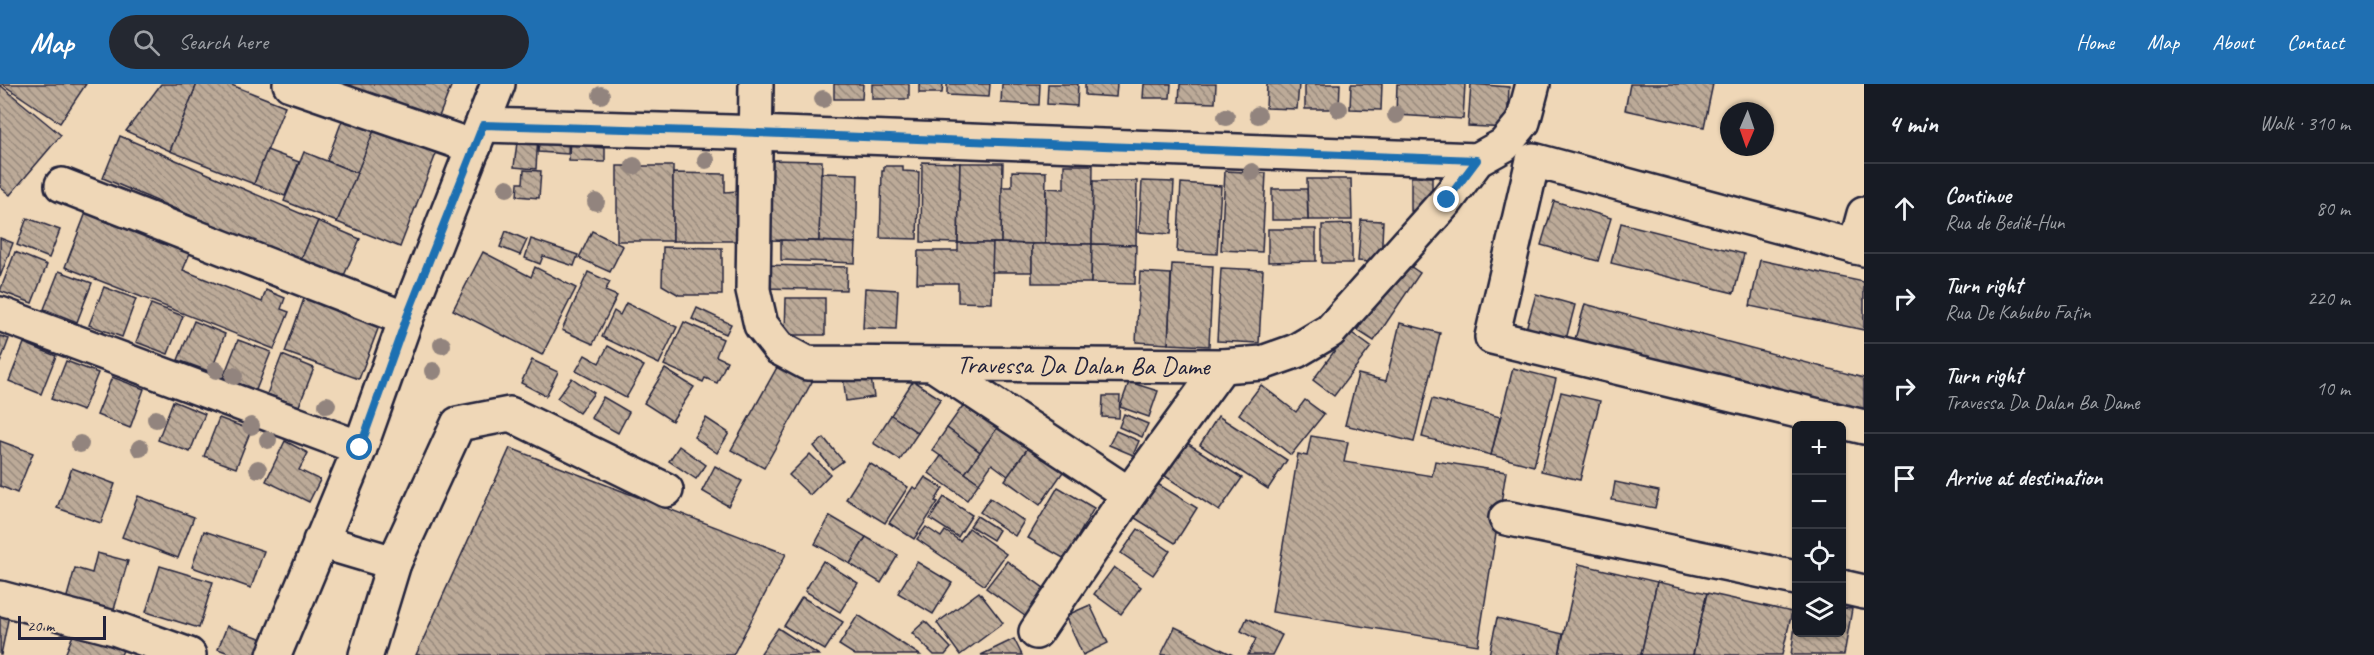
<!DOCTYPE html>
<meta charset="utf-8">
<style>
body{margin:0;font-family:Caveat,sans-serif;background:#242831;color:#f1f3f6}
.controls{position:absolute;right:18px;bottom:18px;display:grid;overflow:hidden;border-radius:9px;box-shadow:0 2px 4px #0004}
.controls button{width:54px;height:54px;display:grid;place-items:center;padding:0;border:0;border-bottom:2px solid #363941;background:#171b24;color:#f1f3f6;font:30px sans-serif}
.compass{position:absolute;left:1720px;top:18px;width:54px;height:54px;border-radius:50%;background:#171b24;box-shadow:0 2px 4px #0004;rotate:182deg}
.scale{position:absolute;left:18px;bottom:15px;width:88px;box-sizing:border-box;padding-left:6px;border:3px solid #22223b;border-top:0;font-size:16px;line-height:21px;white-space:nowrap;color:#22223b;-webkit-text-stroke:4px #efd7b7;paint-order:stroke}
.stop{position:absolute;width:18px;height:18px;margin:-14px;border:4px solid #1f6fb2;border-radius:50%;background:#fff}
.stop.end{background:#1f6fb2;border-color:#fff;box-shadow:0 2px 6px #0008}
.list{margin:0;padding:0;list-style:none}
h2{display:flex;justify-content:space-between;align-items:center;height:78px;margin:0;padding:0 24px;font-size:26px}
h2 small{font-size:20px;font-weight:400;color:#9ea1a6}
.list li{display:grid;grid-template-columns:39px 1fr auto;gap:18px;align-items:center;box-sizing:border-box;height:90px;padding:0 24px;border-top:2px solid #363941}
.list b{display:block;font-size:22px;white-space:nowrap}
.list p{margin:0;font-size:20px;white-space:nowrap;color:#9ea1a6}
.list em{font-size:20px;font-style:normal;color:#9ea1a6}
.icon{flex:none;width:33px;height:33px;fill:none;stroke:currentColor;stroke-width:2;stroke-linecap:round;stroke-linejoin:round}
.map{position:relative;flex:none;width:1864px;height:571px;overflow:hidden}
header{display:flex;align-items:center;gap:36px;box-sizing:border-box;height:84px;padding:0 30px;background:#1f6fb2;color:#fff}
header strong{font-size:28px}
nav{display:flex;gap:33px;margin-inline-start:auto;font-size:21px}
.search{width:420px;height:54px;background:#242831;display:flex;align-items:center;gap:15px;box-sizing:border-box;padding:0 21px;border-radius:33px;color:#9ea1a6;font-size:22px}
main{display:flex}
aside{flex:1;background:#171b24}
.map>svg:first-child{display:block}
.building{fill:url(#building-back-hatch);stroke:#22223b;stroke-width:1.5}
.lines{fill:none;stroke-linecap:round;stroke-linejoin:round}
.minor-casing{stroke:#22223b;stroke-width:38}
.minor{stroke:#efd7b7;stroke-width:33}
.tree{fill:#92847e}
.route{stroke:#1f6fb2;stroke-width:8}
.labels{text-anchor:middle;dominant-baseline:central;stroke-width:4.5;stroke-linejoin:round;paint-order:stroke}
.street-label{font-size:26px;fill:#22223b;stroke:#efd7b7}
</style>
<header>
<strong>Map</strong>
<div class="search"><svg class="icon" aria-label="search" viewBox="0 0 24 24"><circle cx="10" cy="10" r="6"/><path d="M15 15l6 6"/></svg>Search here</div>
<nav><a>Home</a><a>Map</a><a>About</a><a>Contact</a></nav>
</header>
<main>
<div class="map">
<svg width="1864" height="571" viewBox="0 0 1864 571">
<defs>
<pattern id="building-back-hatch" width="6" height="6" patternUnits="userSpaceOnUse" patternTransform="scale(1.5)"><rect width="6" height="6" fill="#bcaa98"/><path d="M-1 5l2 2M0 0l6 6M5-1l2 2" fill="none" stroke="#988a7d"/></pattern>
</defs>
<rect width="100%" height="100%" fill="#efd7b7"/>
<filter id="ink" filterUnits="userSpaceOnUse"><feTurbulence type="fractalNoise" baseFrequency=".0167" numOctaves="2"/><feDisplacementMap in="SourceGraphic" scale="12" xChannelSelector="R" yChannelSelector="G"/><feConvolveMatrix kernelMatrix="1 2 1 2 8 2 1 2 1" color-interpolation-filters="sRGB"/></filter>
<g filter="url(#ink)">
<g class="building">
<polygon points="2,0 86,0 60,39"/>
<polygon points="161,0 197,0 170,67 126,47"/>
<polygon points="197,0 229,0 285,22 254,100 170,67"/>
<polygon points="330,0 452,0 436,40"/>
<polygon points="834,0 863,0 862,15 834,15"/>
<rect x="872" y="0" width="37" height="15"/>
<polygon points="919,0 943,0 942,9 919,9"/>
<polygon points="947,0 990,0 989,13 947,11"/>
<polygon points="1002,0 1040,0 1039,21 1001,19"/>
<polygon points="1048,0 1078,0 1077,22 1047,20"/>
<polygon points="1085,0 1117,0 1116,13 1085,11"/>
<polygon points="1144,0 1171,0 1170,14 1143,14"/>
<polygon points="1180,0 1216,0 1215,19 1179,18"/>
<polygon points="1267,0 1299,0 1297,25 1266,24"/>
<polygon points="1305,0 1340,0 1339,25 1305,25"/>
<polygon points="1351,0 1382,0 1381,26 1350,25"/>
<polygon points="1397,0 1465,0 1463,35 1396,31"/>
<polygon points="1471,0 1509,3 1507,44 1468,42"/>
<polygon points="1630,0 1713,0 1704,43 1625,26"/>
<polygon points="0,1 61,51 10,111 0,103"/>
<polygon points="379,33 441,57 400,163 337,138"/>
<polygon points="343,34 374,46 357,89 327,77"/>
<polygon points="540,47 569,49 568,70 538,68"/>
<polygon points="518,50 538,51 536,85 514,83"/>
<polygon points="570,50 595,50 594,63 605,64 605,78 569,77"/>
<polygon points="120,52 318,137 300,178 103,94"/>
<polygon points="267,66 299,78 285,112 254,100"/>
<polygon points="304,68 357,89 337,138 284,117"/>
<polygon points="770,76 822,77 819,157 768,156"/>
<polygon points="922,78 960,79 958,159 921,158"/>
<polygon points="960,79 1003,79 1001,159 958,159"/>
<polygon points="1064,81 1093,81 1092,160 1045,160 1046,104 1064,105"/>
<rect x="617" y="82" width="56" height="75"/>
<polygon points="884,82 903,82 903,87 919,88 917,155 880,154 882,87 884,87"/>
<polygon points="524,86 541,87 539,114 517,112 518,99 523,99"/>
<polygon points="1012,87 1046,88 1045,160 1001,159 1002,103 1012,103"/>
<polygon points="1225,87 1266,89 1262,168 1221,166"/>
<polygon points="673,89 725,90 725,108 737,107 737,157 673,157"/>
<polygon points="821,89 858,90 856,159 819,157"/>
<polygon points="1411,93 1432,93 1432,126 1411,127"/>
<polygon points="1307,95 1351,95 1352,136 1308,136"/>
<polygon points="1093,97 1137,97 1136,161 1092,160"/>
<polygon points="1142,97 1174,98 1171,150 1139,148"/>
<polygon points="1181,99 1221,102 1217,170 1177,168"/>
<polygon points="1272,105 1307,105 1308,136 1272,136"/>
<polygon points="1554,117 1611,134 1598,177 1541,161"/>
<polygon points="87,126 189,152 183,166 190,169 183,186 262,218 266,206 285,214 281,225 289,228 274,265 65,183"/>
<polygon points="27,134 60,146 49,174 17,161"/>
<polygon points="1361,136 1383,137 1381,179 1358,177"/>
<polygon points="318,137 360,155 342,196 300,178"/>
<polygon points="1621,139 1744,170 1734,209 1611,179"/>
<polygon points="1352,140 1352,179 1322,179 1322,141"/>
<polygon points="1268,145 1316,145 1316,177 1268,178"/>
<polygon points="506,147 527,156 520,171 500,163"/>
<polygon points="592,147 623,162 610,188 579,174"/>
<polygon points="0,154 13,159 0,193"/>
<polygon points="531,155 578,171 574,182 543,172 540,180 525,174"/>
<polygon points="781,156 856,159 855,179 781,176"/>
<polygon points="958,159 993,159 992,219 958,218 958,199 917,199 918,167 958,167"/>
<polygon points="993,159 1032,160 1032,188 992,188"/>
<polygon points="1032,160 1092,160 1091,199 1032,199"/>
<polygon points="1092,160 1136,161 1135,200 1091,199"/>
<polygon points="663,163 722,164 722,211 679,211 662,201"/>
<polygon points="15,168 47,181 32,219 0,207"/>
<polygon points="483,168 531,193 535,183 576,204 542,271 453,226"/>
<polygon points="1760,176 1864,198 1864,246 1750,222"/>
<polygon points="1404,178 1420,189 1374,257 1357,246"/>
<polygon points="1172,180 1213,182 1209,262 1168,260"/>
<polygon points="765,181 847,183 846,206 764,204"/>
<polygon points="1221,184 1263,186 1259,259 1217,257"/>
<polygon points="59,187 92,199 77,238 44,225"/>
<polygon points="588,188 610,198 605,207 617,212 593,260 562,246"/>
<polygon points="1140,188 1171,190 1168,260 1136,258"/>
<polygon points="104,203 136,215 122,253 89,241"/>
<polygon points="865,204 898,206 896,245 863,244"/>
<polygon points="306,209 381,237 359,295 285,268"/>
<polygon points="1536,210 1575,221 1564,263 1524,252"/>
<polygon points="786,214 825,214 825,251 785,251"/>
<polygon points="626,219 677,243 659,280 602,253 614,227 620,231"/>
<polygon points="151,220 183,232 168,270 136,258"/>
<polygon points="1585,220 1864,294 1864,339 1573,262"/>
<polygon points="697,224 731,240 726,250 692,235"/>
<polygon points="194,237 225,250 211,288 178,276"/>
<polygon points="684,238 723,255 716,272 727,277 717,299 705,294 703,298 664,281"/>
<polygon points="1400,239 1440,249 1414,358 1345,341 1358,290 1386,297"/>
<polygon points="1349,247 1371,263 1334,312 1313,296"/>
<polygon points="0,252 9,255 0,279"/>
<polygon points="238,256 271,268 256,306 223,294"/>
<polygon points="24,259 56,272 41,310 9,297"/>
<polygon points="608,262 644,282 626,314 576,287 585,271 599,279"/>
<polygon points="282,271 314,284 299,322 267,310"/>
<polygon points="532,276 558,288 546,312 521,299"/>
<polygon points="66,277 98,289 83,327 51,315"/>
<polygon points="780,278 813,296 764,384 731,366"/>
<polygon points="1513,284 1556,295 1534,382 1491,371"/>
<polygon points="665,285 694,303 672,337 644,319"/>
<polygon points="870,288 874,313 846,317 843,292"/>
<polygon points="112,293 144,305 130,344 97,331"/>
<polygon points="572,294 594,309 579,329 557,314"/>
<polygon points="913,297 941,315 918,349 891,331"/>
<polygon points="1129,298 1158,307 1149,333 1120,323"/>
<polygon points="1261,301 1296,328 1305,316 1324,330 1291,371 1239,330"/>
<polygon points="1561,308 1600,317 1580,396 1541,387"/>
<polygon points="1103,312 1120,312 1119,334 1102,333"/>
<polygon points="603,313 629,328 618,349 591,334"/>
<polygon points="1432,315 1500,333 1491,371 1422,353"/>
<polygon points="173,317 205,330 190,368 158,356"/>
<polygon points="964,320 998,343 980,368 947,344"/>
<polygon points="1124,330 1148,340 1142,353 1119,343"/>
<polygon points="891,331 918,349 900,376 873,359"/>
<polygon points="1218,332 1287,376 1268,405 1200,361"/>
<polygon points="219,334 251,346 236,384 204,372"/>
<polygon points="706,334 729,349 717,369 694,353"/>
<polygon points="998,343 1028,364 1008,392 992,380 979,399 965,389"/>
<polygon points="947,344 980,368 965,389 932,366"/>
<polygon points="1116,347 1139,357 1133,371 1109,361"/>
<polygon points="1311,352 1348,358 1344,378 1432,392 1435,377 1506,388 1478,561 1272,528 1298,370 1307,372"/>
<polygon points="824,354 843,377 832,385 814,362"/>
<polygon points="0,357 33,369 17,409 0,402"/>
<polygon points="285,357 308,369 299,386 320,396 309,418 266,397"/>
<polygon points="1187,359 1242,394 1219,427 1165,392"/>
<polygon points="1052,361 1072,375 1040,421 1005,396 1028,364 1043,375"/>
<polygon points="679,362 706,381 696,395 669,377"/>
<polygon points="510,364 786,470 733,571 416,571"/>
<polygon points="810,370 830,390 810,411 789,391"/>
<polygon points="941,372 979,399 967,416 929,389"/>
<polygon points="869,379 908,403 885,439 846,415"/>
<polygon points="715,382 742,397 728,422 702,407"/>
<polygon points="72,384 115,400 101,439 57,424"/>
<polygon points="925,393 943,404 935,417 938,418 914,455 889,439 913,403 917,405"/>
<polygon points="1615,398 1659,407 1655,424 1612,416"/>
<polygon points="1156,399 1197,424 1175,459 1135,434"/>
<polygon points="1058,403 1094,424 1065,475 1028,454"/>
<polygon points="138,412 194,433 178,474 122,453"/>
<polygon points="944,413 972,431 958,453 930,435"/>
<polygon points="990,414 1024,437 1015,452 980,428"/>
<polygon points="830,432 866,453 850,480 815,460"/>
<polygon points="977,432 999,446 993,456 970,442"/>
<polygon points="926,443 941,453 945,447 960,457 969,444 1006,470 984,501 917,455"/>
<polygon points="1138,445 1170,467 1153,491 1121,469"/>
<polygon points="204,447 264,467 251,504 192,483"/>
<polygon points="866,453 898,471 881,499 850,480"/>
<polygon points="97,469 128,477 113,529 66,516 75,484 92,489"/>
<polygon points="823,477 858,499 840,528 805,507"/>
<polygon points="1007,477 1056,513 1036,540 986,504"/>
<polygon points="917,478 952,499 933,530 898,509"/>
<polygon points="1579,480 1657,498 1641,571 1559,571"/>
<polygon points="160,482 213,498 199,544 146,528"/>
<polygon points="1114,483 1141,503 1121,530 1094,510"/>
<polygon points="1657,498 1707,509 1693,571 1641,571"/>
<polygon points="979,508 1003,539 960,571 937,539"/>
<polygon points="1707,509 1792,528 1782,571 1693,571"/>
<polygon points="802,513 843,538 825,566 784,542"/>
<polygon points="1090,521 1108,559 1083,571 1065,532"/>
<polygon points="0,524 10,526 1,571 0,571"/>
<polygon points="1842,524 1852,525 1844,571 1791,571 1796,534 1796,548 1842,548"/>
<polygon points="858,531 920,571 855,571 839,561"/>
<polygon points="1247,534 1282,551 1272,571 1248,571 1256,555 1241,547"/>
<polygon points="1497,534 1563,550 1559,571 1489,571"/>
<polygon points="925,537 951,564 945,571 934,571 912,549"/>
<polygon points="77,541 125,561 121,571 65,571"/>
<polygon points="227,542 263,555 256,571 234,571 218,565"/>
<polygon points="1175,543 1233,571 1161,571"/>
<polygon points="778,544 819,571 764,571 761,569"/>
<polygon points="1014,555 1022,571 981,571"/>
</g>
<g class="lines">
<defs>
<g id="minor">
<polyline points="290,0 474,63"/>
<path id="s1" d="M 756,0 L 753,206 L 761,241 L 779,264 L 807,279 L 1222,282 L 1262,279 L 1296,267 L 1330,247 L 1447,116 L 1477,76 L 1504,61 L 1523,38 L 1533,0"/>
<polyline points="483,41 731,48 1477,76"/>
<polyline points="62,101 406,235"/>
<polyline points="1855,163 1864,130"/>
<polyline points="1864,165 1533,76 1492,253 1864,343"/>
<polyline points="0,230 360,364"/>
<polyline points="934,281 1129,410"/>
<polyline points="1506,434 1796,494"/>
<polyline points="320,457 394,479"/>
<polyline points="1842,503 1864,508"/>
<polyline points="0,514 114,544 189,571"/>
<polyline points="1036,548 1129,410 1222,282"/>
<polyline points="274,571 360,364 406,235 498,0"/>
<polyline points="366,571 394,479 458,340 510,330 666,406"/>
</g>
</defs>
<use href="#minor" class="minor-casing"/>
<use href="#minor" class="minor"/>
</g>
<g class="tree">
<circle cx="601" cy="11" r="9"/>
<circle cx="823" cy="15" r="9"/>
<circle cx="1339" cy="25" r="9"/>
<circle cx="1258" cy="31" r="9"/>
<circle cx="1396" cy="31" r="9"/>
<circle cx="1226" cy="33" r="9"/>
<circle cx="706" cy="76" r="9"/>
<circle cx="634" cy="82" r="9"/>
<circle cx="1252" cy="88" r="9"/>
<circle cx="507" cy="104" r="9"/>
<circle cx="596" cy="118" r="9"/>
<circle cx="442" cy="261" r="9"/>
<circle cx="216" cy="286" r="9"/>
<circle cx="433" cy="287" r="9"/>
<circle cx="234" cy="292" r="9"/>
<circle cx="327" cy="321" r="9"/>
<circle cx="156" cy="335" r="9"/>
<circle cx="251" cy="342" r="9"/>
<circle cx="268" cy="356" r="9"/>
<circle cx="80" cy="360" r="9"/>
<circle cx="140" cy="364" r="9"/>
<circle cx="258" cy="385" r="9"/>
</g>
</g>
<g class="lines" filter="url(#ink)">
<polyline class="route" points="360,364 406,235 483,41 731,48 1477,76 1447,116"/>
</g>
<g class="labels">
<g class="street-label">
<text stroke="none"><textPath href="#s1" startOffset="579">Travessa Da Dalan Ba Dame</textPath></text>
</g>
</g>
</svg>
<div class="controls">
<button>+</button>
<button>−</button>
<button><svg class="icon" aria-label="locate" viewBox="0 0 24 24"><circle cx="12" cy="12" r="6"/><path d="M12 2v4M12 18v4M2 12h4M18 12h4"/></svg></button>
<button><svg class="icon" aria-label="layers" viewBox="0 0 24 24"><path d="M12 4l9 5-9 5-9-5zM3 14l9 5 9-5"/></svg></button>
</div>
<svg class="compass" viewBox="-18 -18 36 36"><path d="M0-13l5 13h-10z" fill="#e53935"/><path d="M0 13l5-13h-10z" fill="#9ea1a6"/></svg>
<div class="scale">20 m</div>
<div class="stop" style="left:360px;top:364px"></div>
<div class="stop end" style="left:1447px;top:116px"></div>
</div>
<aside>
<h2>4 min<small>Walk · 310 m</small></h2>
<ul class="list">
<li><svg class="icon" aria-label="ahead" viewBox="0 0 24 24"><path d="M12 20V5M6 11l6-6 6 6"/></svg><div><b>Continue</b><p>Rua de Bedik-Hun</p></div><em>80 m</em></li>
<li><svg class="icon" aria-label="right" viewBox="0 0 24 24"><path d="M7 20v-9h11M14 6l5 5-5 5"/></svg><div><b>Turn right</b><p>Rua De Kabubu Fatin</p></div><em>220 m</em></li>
<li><svg class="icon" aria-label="right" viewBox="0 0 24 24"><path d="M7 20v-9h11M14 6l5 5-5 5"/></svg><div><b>Turn right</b><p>Travessa Da Dalan Ba Dame</p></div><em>10 m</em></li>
<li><svg class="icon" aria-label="arrive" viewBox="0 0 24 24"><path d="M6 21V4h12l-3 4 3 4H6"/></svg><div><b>Arrive at destination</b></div></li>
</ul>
</aside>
</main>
